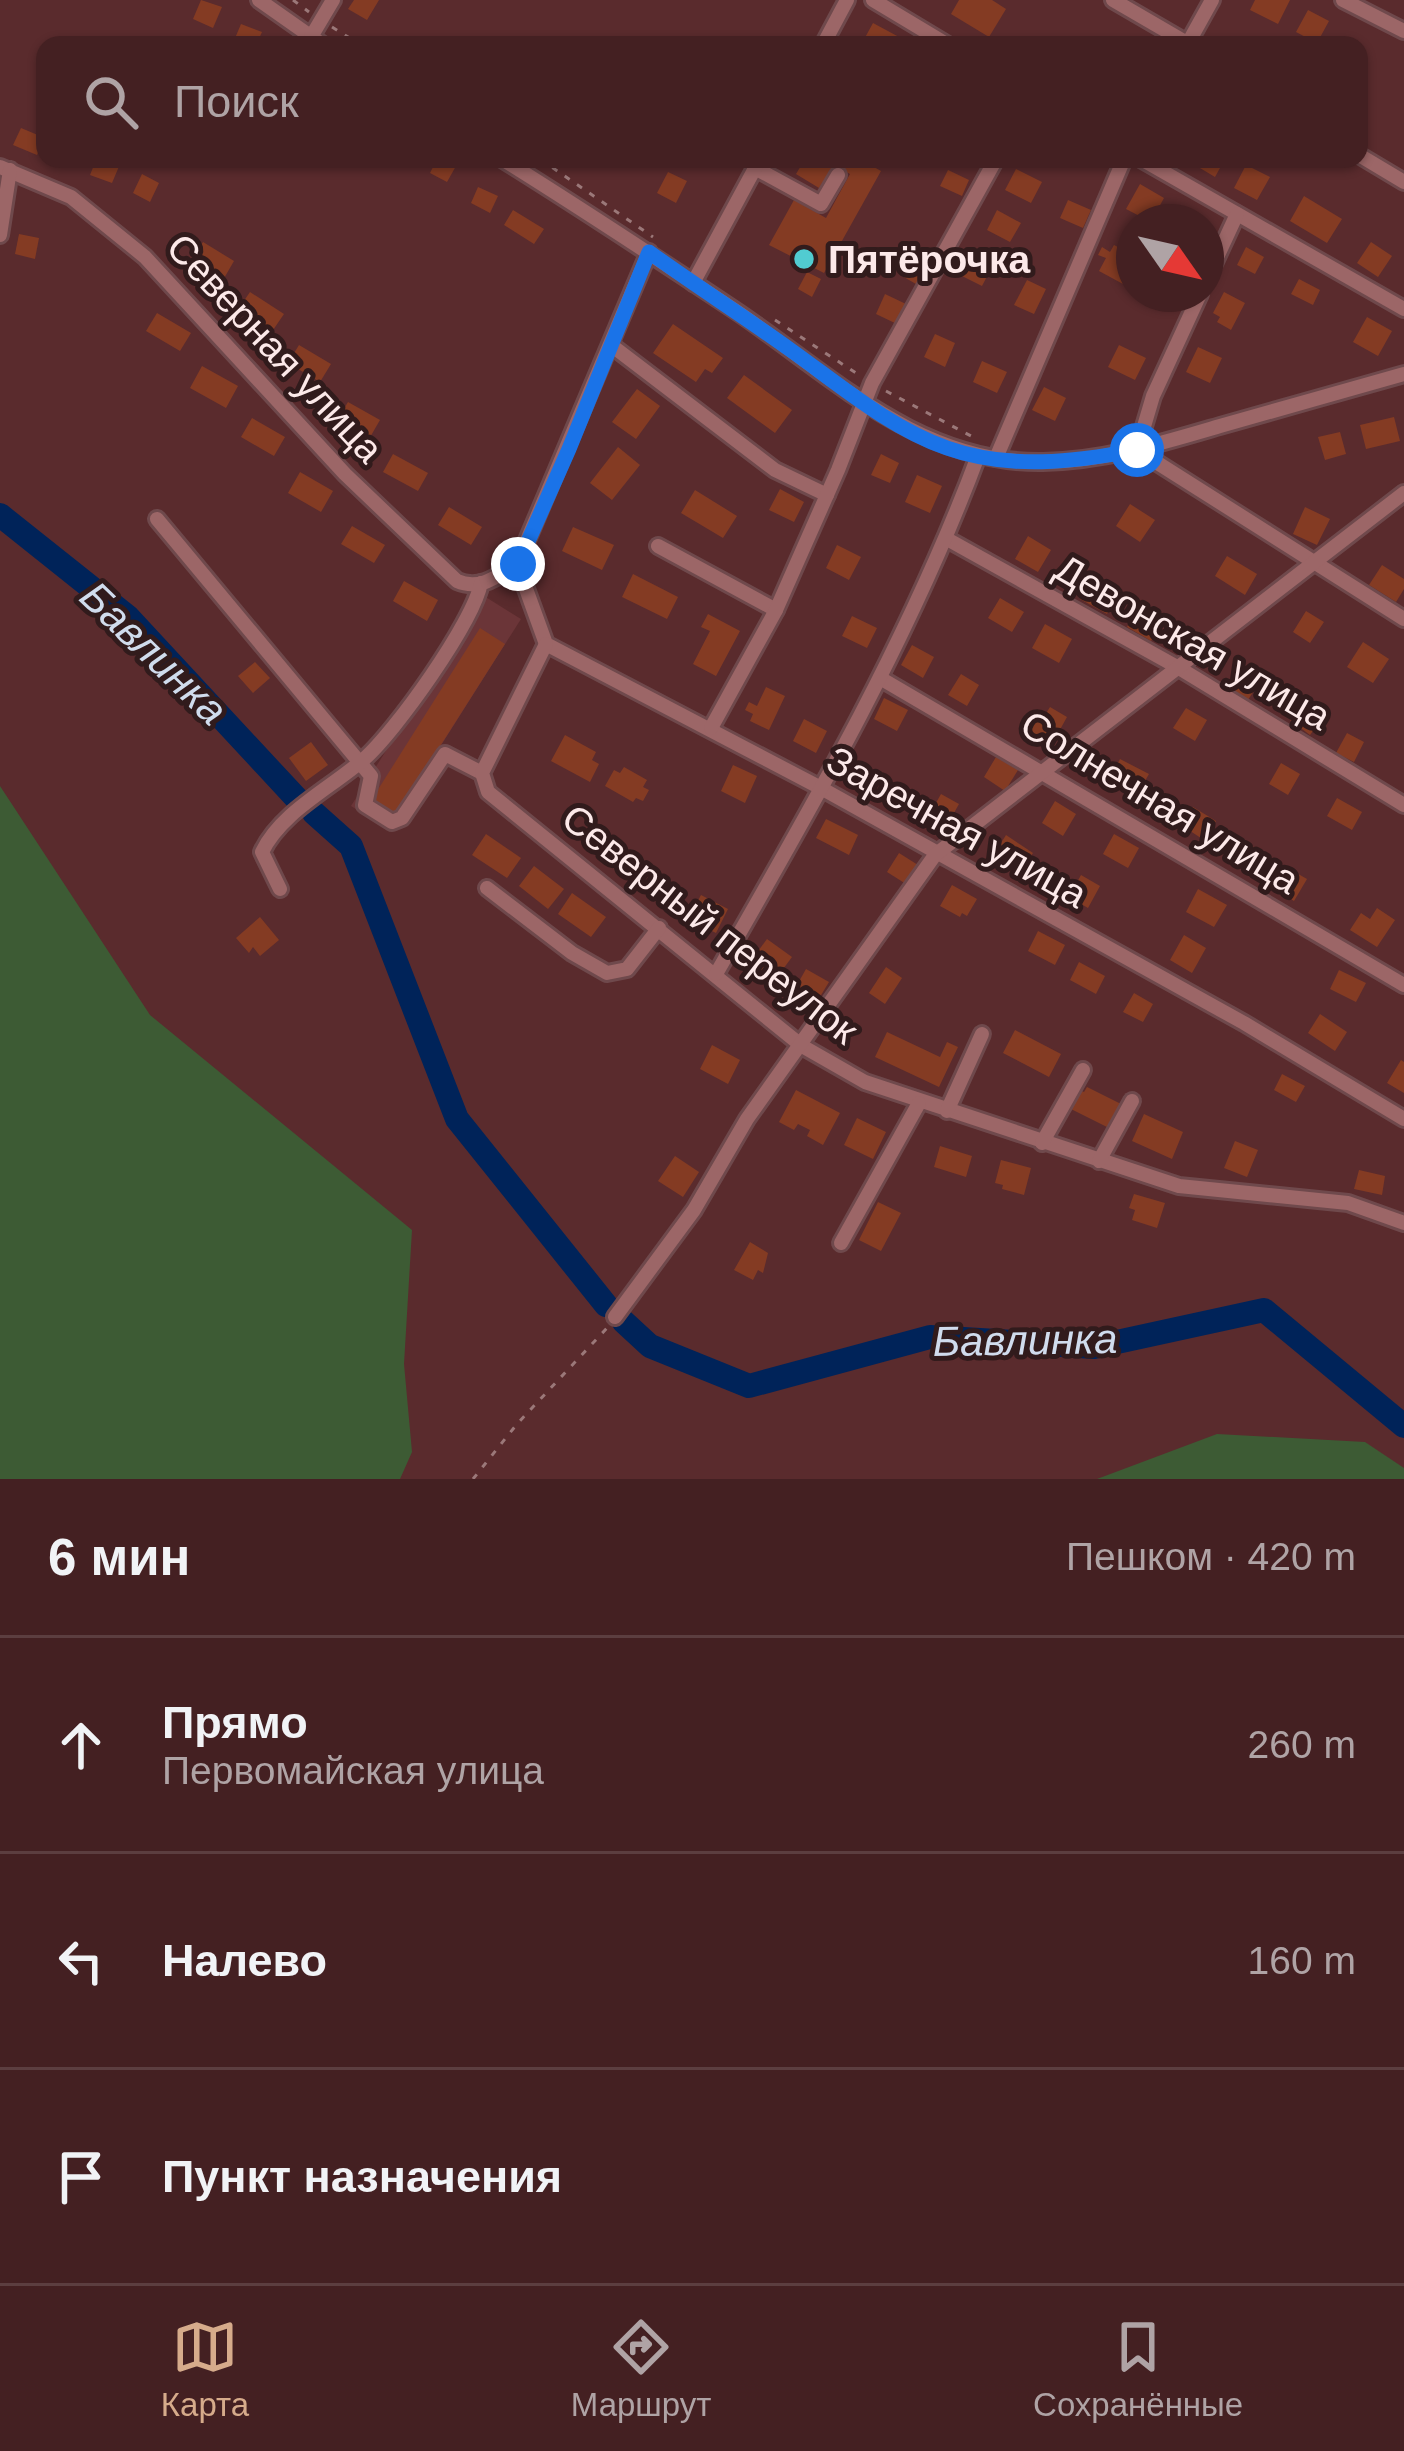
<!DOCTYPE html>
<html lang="ru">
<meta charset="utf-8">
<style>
body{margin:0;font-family:Helvetica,sans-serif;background:#4b282a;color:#f1f3f6}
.compass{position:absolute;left:1116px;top:204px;width:108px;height:108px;border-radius:50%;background:#442022;box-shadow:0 3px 9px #0004;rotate:124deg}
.stop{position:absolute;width:36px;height:36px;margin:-27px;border:9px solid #1a73e8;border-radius:50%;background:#fff}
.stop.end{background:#1a73e8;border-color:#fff;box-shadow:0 3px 12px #0008}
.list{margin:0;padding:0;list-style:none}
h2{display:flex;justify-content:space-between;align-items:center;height:156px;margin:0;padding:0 48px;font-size:51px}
h2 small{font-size:39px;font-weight:400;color:#afa3a5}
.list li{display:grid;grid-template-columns:78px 1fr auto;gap:36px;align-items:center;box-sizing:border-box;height:216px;padding:0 48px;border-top:3px solid #5c3e40}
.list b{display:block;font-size:45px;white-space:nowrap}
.list p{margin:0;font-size:39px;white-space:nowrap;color:#afa3a5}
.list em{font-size:39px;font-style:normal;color:#afa3a5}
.icon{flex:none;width:66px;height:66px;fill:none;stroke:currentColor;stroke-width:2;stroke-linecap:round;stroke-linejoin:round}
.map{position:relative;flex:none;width:1404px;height:1479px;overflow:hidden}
.search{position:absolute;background:#442022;box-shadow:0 3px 9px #0004;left:36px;right:36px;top:36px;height:132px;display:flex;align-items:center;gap:30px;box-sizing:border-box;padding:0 42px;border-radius:24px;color:#afa3a5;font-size:45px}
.sheet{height:804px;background:#442022}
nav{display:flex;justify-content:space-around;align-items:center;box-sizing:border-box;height:168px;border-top:3px solid #5c3e40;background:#442022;font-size:33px;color:#afa3a5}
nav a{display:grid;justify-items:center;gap:6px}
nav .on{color:#d6ab8b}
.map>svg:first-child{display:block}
.built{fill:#6b3538}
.green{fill:#3d5b34}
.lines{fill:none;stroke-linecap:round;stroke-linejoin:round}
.river{stroke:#002359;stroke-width:24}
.building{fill:#843b23}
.minor-casing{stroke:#6f494c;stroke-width:20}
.path{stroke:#9b7879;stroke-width:3;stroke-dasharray:6 9;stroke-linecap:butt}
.minor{stroke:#9c6667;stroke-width:14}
.route{stroke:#1a73e8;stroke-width:15}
.poi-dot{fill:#51ccd1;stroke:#311b1c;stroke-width:4.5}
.labels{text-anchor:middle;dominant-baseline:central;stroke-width:10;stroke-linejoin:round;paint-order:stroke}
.poi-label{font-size:39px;font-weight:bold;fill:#fce9e9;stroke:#311b1c;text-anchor:start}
.street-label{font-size:39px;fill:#fce9e9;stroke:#311b1c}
.water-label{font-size:42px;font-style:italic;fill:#d0dced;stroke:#311b1c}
</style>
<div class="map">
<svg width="1404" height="1479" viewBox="0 0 1404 1479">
<rect width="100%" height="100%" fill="#5a2b2d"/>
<polygon class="built" points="484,596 521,619 388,829 351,806"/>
<g class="green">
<polygon points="0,786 150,1015 412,1230 404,1364 412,1452 400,1479 0,1479"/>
<polygon points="1217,1434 1365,1442 1404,1468 1404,1479 1097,1479"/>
</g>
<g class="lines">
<g class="river">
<polyline points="0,515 128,617 298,800"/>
<polyline points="314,813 351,846 457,1119 606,1305"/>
<polyline points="624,1322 650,1346 749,1386 930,1337 1094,1347 1264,1310 1404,1426"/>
</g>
</g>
<g class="building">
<polygon points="201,0 222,7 213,28 193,19"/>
<polygon points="354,0 379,0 367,20 348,9"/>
<polygon points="959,0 992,0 1006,9 989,37 951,14"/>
<polygon points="1255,0 1290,0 1278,24 1250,10"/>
<polygon points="1308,10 1329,21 1317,43 1296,32"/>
<polygon points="873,23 899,37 894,45 861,45"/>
<polygon points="241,24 262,32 256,45 233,43"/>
<polygon points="21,128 45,138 37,155 13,145"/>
<polygon points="81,159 107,159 120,164 112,183 90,175 94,165"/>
<polygon points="437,159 456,166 447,182 430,173"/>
<polygon points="805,159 860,159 881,171 824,273 769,245 794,200 826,218 850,174 834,165 819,188 796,174"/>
<polygon points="1185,159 1225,159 1215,177"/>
<polygon points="1246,165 1270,177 1257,200 1234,188"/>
<polygon points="1016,169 1042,182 1031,203 1005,190"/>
<polygon points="948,170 969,180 962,196 940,186"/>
<polygon points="668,172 687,181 676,203 657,193"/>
<polygon points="142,174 159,183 150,202 133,193"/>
<polygon points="1140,184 1164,198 1151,222 1126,209"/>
<polygon points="478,187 498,196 490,213 471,203"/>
<polygon points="1304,196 1342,219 1327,243 1290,221"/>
<polygon points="1068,200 1091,210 1083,228 1060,218"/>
<polygon points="513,210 544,229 534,244 504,225"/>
<polygon points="997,210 1021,223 1010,242 987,230"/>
<polygon points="19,234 39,238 35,259 15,254"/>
<polygon points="203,242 234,261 223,280 191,261"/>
<polygon points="1371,242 1392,256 1378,277 1357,263"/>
<polygon points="1114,245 1134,255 1123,284 1099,271 1106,258 1098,255 1102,247 1110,252"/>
<polygon points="1246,247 1264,257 1255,274 1237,265"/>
<polygon points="973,253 994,263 982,286 962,276"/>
<polygon points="913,256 935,269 923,288 902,276"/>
<polygon points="807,272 821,279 812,297 798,289"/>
<polygon points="1299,279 1320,290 1313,305 1291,294"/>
<polygon points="1027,280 1046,289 1034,314 1014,305"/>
<polygon points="250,292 284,314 271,333 237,311"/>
<polygon points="1224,292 1245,303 1231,330 1217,322 1220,317 1213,313"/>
<polygon points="885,294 908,305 899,325 876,314"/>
<polygon points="1141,294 1180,294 1172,309"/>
<polygon points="157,313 191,333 180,351 146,331"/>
<polygon points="1367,317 1392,331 1378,356 1353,342"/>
<polygon points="673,324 723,358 712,373 705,369 696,382 653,353"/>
<polygon points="935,334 955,343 945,367 924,357"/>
<polygon points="299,345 331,364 320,382 288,363"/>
<polygon points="1119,345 1146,358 1135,380 1108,367"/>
<polygon points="1198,347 1222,358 1210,383 1186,372"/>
<polygon points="982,361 1007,372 997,393 973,382"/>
<polygon points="202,366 238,386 226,408 190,388"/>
<polygon points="744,375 792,410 775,433 727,398"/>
<polygon points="1044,387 1066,398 1055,421 1032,410"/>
<polygon points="637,389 660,406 636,439 612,422"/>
<polygon points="348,402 380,420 369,439 337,420"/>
<polygon points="1394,417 1400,441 1366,449 1360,425"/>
<polygon points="252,418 285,437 274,456 241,437"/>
<polygon points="1340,432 1346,454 1325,460 1318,437"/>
<polygon points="618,447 640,465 612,500 590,483"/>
<polygon points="393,454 428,473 418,491 383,472"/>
<polygon points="881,454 899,463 890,483 871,475"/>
<polygon points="300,472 333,491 321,512 288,493"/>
<polygon points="917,475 942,486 930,513 905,502"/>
<polygon points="780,489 804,502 794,522 769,510"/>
<polygon points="695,490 737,516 723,538 681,513"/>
<polygon points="1130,504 1155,520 1140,542 1116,526"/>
<polygon points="449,507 482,527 471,545 438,525"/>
<polygon points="1305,507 1330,519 1317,545 1293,534"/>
<polygon points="352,526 385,545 374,563 341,544"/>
<polygon points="573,527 614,545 602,570 562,551"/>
<polygon points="1028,536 1051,550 1038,572 1015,559"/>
<polygon points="837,545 861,557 849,580 826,568"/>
<polygon points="1227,556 1257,574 1245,595 1215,576"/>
<polygon points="1382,565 1404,579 1404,589 1396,602 1369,585"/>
<polygon points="633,574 678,597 667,619 622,597"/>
<polygon points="1092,579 1118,594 1107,614 1080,599"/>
<polygon points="404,581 438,600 427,621 393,601"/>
<polygon points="1000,598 1024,612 1012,632 988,618"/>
<polygon points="1140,603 1165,617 1151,641 1127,627"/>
<polygon points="1306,611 1324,622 1310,643 1293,632"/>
<polygon points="708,614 740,631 716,676 693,664 710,631 701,627"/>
<polygon points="852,616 877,628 867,648 842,636"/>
<polygon points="1045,624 1072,639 1059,663 1032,648"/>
<polygon points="480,628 505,644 397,814 372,799"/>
<polygon points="1363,642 1389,659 1373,683 1347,667"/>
<polygon points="912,645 934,657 923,678 901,665"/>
<polygon points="255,662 270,678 253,693 238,676"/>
<polygon points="1240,668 1260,681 1248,700 1227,686"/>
<polygon points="961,674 979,685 967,706 948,695"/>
<polygon points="766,687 785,696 769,730 750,721 753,714 745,710 749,702 757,706"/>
<polygon points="884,698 908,710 897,731 874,719"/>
<polygon points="1305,700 1325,714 1310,735 1290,720"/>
<polygon points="1050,707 1067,717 1052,744 1029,731 1040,712 1045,715"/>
<polygon points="1186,708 1207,720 1195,741 1173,728"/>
<polygon points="804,719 827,731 816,753 793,741"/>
<polygon points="1347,733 1364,742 1354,762 1336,753"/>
<polygon points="565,735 596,752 592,760 599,764 590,782 551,761"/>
<polygon points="311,742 328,765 306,781 289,758"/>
<polygon points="996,757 1018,770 1005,791 984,777"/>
<polygon points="1120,759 1149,774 1138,793 1130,788 1127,794 1113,786 1117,779 1111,776"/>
<polygon points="1281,763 1300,774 1288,795 1269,784"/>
<polygon points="733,765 757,776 745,803 721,791"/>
<polygon points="624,767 647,780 643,787 649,790 643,801 636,798 633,802 605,786 614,770 620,773"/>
<polygon points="941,794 959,804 946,827 928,817"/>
<polygon points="1337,798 1362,812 1352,830 1327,816"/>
<polygon points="1055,801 1076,814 1063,836 1042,823"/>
<polygon points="1193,807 1216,821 1204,840 1181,825"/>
<polygon points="826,819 858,835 849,855 816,838"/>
<polygon points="486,834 521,858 507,878 472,855"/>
<polygon points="1114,834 1139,848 1128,868 1103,854"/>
<polygon points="1006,835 1033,853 1021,871 994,854"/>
<polygon points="1243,841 1264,853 1252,871 1232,859"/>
<polygon points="899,853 918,865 906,884 887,872"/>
<polygon points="534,866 564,889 548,909 519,886"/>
<polygon points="1286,867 1307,879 1294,901 1273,888"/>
<polygon points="1081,875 1100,886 1088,908 1069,897"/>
<polygon points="952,885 977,899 967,916 962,913 960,917 940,906"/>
<polygon points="1198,889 1227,905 1214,927 1186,912"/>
<polygon points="572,893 606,917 591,937 558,914"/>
<polygon points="701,895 728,909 716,933 688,919"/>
<polygon points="1377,908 1395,920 1377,947 1350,930 1361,913 1370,919"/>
<polygon points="260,917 279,940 260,956 253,947 249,953 236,938"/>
<polygon points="1038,931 1065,945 1055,965 1028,951"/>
<polygon points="1184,935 1206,948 1192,973 1170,960"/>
<polygon points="767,939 792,957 775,980 750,962"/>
<polygon points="1079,962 1105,976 1096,994 1070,980"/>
<polygon points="886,967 902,978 885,1004 869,993"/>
<polygon points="806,969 829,982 815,1005 793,992"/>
<polygon points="1339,970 1366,983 1356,1002 1330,989"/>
<polygon points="1134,993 1153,1004 1143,1022 1123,1012"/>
<polygon points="1320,1014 1347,1032 1335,1051 1308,1033"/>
<polygon points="1015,1030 1061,1054 1049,1077 1003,1053"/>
<polygon points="887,1032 940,1057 947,1042 958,1047 939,1087 875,1057"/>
<polygon points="712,1045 740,1060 728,1084 700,1069"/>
<polygon points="1401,1060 1404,1062 1404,1093 1387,1083"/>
<polygon points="1282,1074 1305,1086 1296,1102 1274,1090"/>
<polygon points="1087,1087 1121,1104 1109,1128 1069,1108 1079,1090 1084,1092"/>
<polygon points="796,1090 840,1113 823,1145 807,1136 810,1130 798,1124 794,1130 779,1122"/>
<polygon points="1144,1114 1183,1132 1172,1159 1132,1141"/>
<polygon points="857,1118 886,1132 873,1159 844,1145"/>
<polygon points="1235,1141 1258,1150 1247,1177 1224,1168"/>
<polygon points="940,1146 972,1156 966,1177 934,1167"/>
<polygon points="675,1156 699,1172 683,1197 658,1181"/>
<polygon points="1001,1160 1031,1168 1024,1195 1002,1189 1003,1185 995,1183"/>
<polygon points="1359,1170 1385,1176 1382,1195 1354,1189"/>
<polygon points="1134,1194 1165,1203 1157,1228 1132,1220 1135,1210 1129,1208"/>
<polygon points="878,1202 901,1213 881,1251 859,1240"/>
<polygon points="750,1242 768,1253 763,1273 758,1270 753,1280 734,1270"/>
</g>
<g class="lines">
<defs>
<g id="minor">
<polyline points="259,0 323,45"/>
<polyline points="873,0 948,45"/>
<polyline points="1113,0 1187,43"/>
<polyline points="1343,0 1404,31"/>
<polyline points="311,37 333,0"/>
<polyline points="823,45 847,0"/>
<polyline points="1187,45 1212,0"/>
<polyline points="1359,155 1404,182"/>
<path d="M 502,159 C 582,209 661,261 739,313 C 834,378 920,464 1043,462 C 1104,461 1162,443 1220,426 C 1281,409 1343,391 1404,374"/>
<polyline points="1141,159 1404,309"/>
<path d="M 0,167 L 71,197 L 145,257 L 345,474 L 457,581 C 480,591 498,576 517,564 L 649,252"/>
<polyline points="755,168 821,204 838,175"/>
<polyline points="0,235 10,170"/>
<polyline points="1206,281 1237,214"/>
<polyline points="693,283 760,159"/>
<polyline points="1200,294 1153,396 1137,450 1404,619"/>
<polyline points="611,345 775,470 827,495"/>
<polyline points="996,458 1124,159"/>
<polyline points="157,519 371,776 365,805 392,822 402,818 445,754 482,773"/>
<polyline points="947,539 1179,668 1404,805"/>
<polyline points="658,546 776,610"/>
<polyline points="517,564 546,644 819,787 1244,1023 1404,1119"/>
<polyline points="546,644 482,773 488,792 802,1046 865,1082 1179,1186 1348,1203 1404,1223"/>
<polyline points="880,678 1404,985"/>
<polyline points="711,728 776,610 838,470 872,383 996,159"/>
<polyline points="487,888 572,953 607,973 627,969 659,928"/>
<path d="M 280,889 L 262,852 C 281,812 331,788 364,759 C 395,732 473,623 481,583"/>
<path d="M 716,974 C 812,807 910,638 978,456"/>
<polyline points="947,1111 982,1034"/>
<polyline points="1042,1143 1083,1070"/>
<polyline points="1099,1161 1132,1101"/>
<polyline points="841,1243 919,1103"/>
<polyline points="615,1317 694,1210 747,1119 935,855 1404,493"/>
</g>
</defs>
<use href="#minor" class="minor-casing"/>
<g class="path">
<polyline points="293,0 309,12"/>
<polyline points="332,27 361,45"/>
<polyline points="540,159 653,237"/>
<polyline points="775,320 862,377"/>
<polyline points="886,391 973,437"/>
<polyline points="473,1479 517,1424 607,1328"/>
</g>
<use href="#minor" class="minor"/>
</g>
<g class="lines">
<path class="route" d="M 518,564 L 569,449 L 649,252 C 696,286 745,317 792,351 C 841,386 890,428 947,448 C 1009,470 1075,462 1137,450"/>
</g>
<circle class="poi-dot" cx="804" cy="259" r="12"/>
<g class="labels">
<g class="poi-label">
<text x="828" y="259">Пятёрочка</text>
</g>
<g class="street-label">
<text transform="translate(275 348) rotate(47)">Северная улица</text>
<text transform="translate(1193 642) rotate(30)">Девонская улица</text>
<text transform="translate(1160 802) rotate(31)">Солнечная улица</text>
<text transform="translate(957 827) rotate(29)">Заречная улица</text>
<text transform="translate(710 924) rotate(38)">Северный переулок</text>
</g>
<g class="water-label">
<text transform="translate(154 653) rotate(44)">Бавлинка</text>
<text transform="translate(1025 1340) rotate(-1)">Бавлинка</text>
</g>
</g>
</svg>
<svg class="compass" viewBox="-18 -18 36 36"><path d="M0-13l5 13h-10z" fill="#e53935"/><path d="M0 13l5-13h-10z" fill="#afa3a5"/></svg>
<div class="stop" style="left:1137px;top:450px"></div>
<div class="stop end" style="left:518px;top:564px"></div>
<div class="search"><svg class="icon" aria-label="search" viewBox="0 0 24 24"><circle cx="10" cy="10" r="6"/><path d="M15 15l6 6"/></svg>Поиск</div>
</div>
<section class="sheet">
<h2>6 мин<small>Пешком · 420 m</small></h2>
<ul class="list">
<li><svg class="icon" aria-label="ahead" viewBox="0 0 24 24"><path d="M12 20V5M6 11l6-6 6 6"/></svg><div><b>Прямо</b><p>Первомайская улица</p></div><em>260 m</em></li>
<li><svg class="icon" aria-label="left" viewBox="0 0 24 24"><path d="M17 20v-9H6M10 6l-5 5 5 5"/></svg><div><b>Налево</b></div><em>160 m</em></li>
<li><svg class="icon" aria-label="arrive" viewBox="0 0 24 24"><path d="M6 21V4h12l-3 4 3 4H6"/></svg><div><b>Пункт назначения</b></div></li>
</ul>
</section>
<nav>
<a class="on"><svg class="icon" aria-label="map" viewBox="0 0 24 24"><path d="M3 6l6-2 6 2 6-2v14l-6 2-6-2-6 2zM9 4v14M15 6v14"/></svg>Карта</a>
<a><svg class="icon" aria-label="directions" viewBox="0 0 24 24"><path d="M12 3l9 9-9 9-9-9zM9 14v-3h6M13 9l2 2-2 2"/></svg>Маршрут</a>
<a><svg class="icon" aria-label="saved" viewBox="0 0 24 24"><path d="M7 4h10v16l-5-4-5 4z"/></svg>Сохранённые</a>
</nav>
